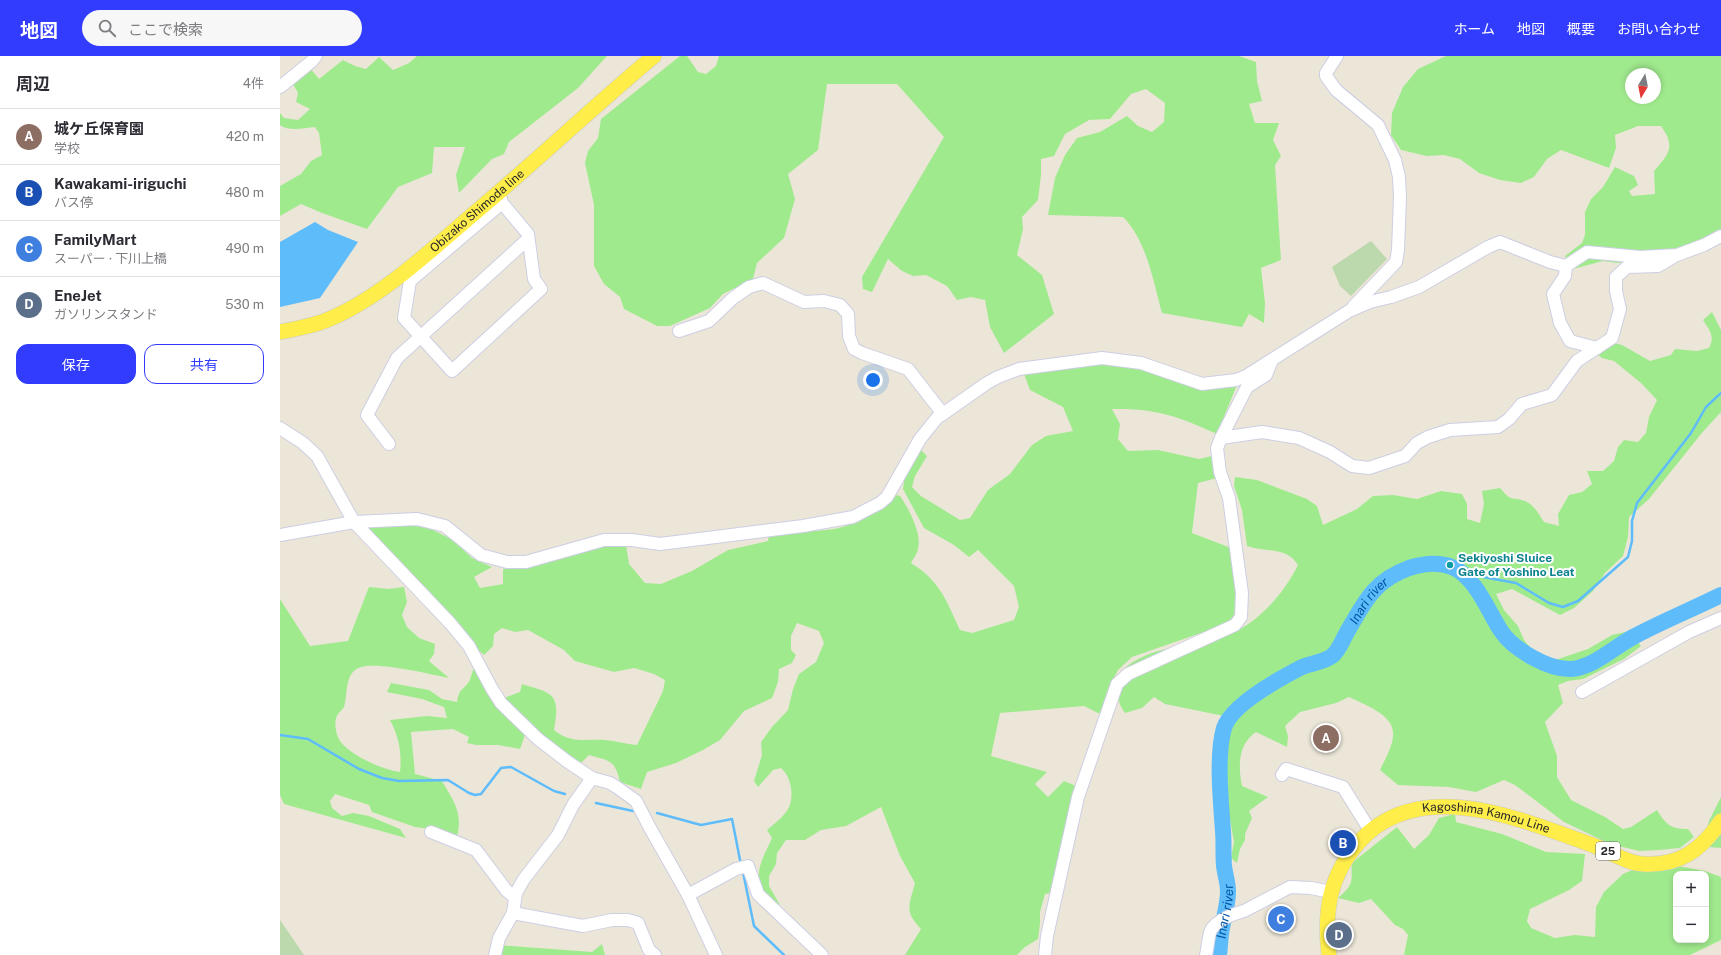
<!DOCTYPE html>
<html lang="ja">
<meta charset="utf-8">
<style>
body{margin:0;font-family:"Public Sans","Noto Sans JP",sans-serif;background:#f7f7f7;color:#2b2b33}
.controls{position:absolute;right:12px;bottom:12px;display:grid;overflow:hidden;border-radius:8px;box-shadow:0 2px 6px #0003}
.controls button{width:36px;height:36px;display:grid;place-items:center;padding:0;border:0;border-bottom:1px solid #e1e1e2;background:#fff;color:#2b2b33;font:20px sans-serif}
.compass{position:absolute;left:1345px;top:12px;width:36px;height:36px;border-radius:50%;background:#fff;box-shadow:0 2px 6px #0003;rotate:190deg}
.you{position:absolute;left:593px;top:324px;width:14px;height:14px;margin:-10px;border:3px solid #fff;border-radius:50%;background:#1a73e8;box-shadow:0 0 0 6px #1a73e833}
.badge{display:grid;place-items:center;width:26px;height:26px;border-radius:50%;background:#323cff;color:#fff;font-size:13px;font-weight:700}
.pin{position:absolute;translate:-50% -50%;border:2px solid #fff;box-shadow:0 1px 4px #0006}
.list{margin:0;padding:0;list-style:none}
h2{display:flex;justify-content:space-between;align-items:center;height:52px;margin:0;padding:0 16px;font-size:17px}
h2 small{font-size:13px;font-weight:400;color:#7c7c81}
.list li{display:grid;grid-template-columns:26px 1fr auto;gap:12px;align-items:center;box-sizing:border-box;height:56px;padding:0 16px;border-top:1px solid #e1e1e2}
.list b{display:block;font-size:15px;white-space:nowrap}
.list p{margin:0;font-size:13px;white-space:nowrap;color:#7c7c81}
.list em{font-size:13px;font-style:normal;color:#7c7c81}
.actions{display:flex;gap:8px;padding:12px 16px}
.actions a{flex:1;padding:9px 0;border:1px solid #323cff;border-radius:12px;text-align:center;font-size:14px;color:#323cff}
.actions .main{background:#323cff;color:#fff}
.icon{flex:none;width:22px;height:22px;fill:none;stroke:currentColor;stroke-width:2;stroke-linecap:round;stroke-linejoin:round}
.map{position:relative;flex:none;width:1441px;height:899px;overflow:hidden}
header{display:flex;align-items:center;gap:24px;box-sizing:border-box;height:56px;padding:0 20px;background:#323cff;color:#fff}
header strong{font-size:19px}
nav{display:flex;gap:22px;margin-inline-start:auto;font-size:14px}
.search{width:280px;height:36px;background:#f7f7f7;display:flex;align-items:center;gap:10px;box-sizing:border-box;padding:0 14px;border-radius:22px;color:#7c7c81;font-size:15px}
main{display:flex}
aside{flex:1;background:#fff}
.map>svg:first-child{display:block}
.green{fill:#a0ea8e;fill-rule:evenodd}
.cemetery{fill:#bcd8ad}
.water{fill:#5ebcfb}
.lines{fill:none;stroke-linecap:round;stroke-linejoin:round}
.stream{stroke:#5ebcfb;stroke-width:2.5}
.river{stroke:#5ebcfb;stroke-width:16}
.minor-casing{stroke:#cdcee3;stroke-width:14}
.major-casing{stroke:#cbcbcb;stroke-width:16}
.minor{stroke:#fff;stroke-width:12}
.major{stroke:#ffee4a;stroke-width:15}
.culture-dot{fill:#0f9aa8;stroke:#fff;stroke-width:1.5}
.labels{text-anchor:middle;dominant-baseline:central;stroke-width:4;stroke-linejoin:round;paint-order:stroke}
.shield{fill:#fff;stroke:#686868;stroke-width:1}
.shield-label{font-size:11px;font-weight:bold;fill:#282828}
.street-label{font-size:12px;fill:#282828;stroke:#fff}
.culture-label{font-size:12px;font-weight:bold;fill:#0d838f;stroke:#fff;text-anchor:start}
.water-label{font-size:13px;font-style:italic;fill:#0055a4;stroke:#fff}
</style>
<header>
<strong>地図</strong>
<div class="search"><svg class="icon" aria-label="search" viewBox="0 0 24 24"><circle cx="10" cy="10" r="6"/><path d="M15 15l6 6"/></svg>ここで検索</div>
<nav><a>ホーム</a><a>地図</a><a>概要</a><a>お問い合わせ</a></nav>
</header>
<main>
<aside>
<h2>周辺<small>4件</small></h2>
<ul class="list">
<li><span class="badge" style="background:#8d6e63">A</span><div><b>城ケ丘保育園</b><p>学校</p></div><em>420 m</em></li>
<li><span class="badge" style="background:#1a4fb4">B</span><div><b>Kawakami-iriguchi</b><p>バス停</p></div><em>480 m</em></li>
<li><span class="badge" style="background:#3f7fe0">C</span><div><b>FamilyMart</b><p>スーパー · 下川上橋</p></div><em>490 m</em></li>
<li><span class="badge" style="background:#5c6f8a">D</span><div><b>EneJet</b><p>ガソリンスタンド</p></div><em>530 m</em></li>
</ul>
<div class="actions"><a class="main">保存</a><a>共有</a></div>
</aside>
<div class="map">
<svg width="1441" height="899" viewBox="0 0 1441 899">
<rect width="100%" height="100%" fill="#ece6d8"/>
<g class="green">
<path d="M 137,0 L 327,0 L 298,32 L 229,86 L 224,98 L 212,103 L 179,137 L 176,119 L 185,91 L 154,91 L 152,117 L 118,131 L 87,173 L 42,157 L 21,148 L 0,160 L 0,130 L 21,118 L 31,105 L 42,99 L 39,77 L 35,71 C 24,72 9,76 0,69 L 0,57 L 4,62 L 18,64 L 30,53 L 16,46 L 18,37 L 13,28 L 30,12 L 39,23 L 63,4 L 75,10 L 86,13 L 99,1 L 113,14 L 129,7 Z"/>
<path d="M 400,0 L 407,0 L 418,16 L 426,18 L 436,10 L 439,0 L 959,0 L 976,6 L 977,25 L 982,45 L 969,48 L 975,67 L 999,67 L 993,84 L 1001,100 L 995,109 L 1001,204 L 981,212 L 985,247 L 984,267 L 969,258 L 962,271 L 882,257 C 873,225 867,185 843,161 L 768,159 L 775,122 L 785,99 L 797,82 L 820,76 L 847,60 L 858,70 L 872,76 L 884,66 L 885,47 L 866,33 L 851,38 L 830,63 L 809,64 L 785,78 L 774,100 L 761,103 L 761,119 L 758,144 L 742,161 L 743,173 L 737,199 L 762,219 L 774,258 L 724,297 L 710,271 L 705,244 L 691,241 L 677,244 L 667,230 L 646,219 L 633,220 L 622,215 L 608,203 L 592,236 L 583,233 L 582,221 L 664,81 L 617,28 L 547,28 L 538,94 L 508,118 L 515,143 L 504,182 L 477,207 L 472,227 L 457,231 L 443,238 L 430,252 L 390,270 L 377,270 L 344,253 L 340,241 L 324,228 L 314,210 L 314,149 L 305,107 L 308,95 L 318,82 L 321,63 Z"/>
<path d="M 1166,0 L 1441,0 L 1441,173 L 1425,186 L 1369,203 L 1337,207 L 1323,205 L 1293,213 L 1285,200 L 1302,187 L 1305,179 L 1305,156 L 1311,143 L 1323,131 L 1335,111 L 1354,120 L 1358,129 L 1349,135 L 1352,140 L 1375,138 L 1374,115 C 1389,98 1396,91 1381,70 L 1358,70 L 1335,79 L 1336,92 L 1329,112 L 1281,94 L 1267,103 L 1254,121 L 1241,127 L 1220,124 L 1199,117 L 1180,103 L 1164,99 L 1147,100 L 1121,94 L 1111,79 L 1112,57 L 1123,31 L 1138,13 ZM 1351,18 L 1375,18 L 1375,42 L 1351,42 Z"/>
<path d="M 1432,256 L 1441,274 L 1441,356 L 1421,378 L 1369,443 L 1349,461 L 1348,481 L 1343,500 L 1325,517 L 1313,535 L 1294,552 L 1280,559 L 1232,533 L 1216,538 L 1224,554 L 1238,570 L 1244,584 L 1254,596 L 1275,604 L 1308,593 L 1332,579 L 1350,575 L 1361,590 L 1344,603 L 1303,623 L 1288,625 L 1278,629 L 1283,647 L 1265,666 L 1277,700 L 1277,721 L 1291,744 L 1325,761 L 1343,773 L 1351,771 L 1377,754 C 1386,769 1391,773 1408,773 L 1414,781 L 1400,792 L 1379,794 L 1359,795 L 1330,788 L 1284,766 L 1235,729 L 1224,724 L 1196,736 L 1169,731 L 1118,729 L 1100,714 C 1105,703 1114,689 1113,676 C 1112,658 1083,648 1069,641 L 1056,647 L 1020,656 L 1005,670 L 1008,680 L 1007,691 L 976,676 C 958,688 958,710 962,730 L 988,741 L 969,755 L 972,762 L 965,778 L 965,784 L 960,793 L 957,807 L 951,802 L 954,786 L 950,763 L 935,736 L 935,697 L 940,668 L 944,660 L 885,648 L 874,641 L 862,652 L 845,657 C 837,646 839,641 834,628 C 836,623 839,618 842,615 C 867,588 919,591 951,578 C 980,565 1004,537 1018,509 C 1006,490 986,497 967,490 L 962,454 L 954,430 L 955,421 L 977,424 L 1027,443 L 1037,450 L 1043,469 L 1077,453 L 1093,440 L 1113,439 L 1137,443 L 1161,435 L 1182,438 L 1187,448 L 1187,463 L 1200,467 L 1204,448 L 1202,435 L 1220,432 C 1233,447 1230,440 1245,445 C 1254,449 1259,458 1264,466 L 1279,470 L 1278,458 L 1289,439 L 1302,436 L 1312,428 L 1307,415 L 1323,415 L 1334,405 L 1338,391 L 1344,384 L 1358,386 L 1366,377 L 1369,361 L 1377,344 L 1361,327 L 1334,305 L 1322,302 L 1317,298 L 1329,286 L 1342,289 L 1370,305 L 1391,299 L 1395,293 L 1417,295 L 1429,292 C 1435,280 1430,275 1423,264 Z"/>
<path d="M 813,309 L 842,309 L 865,314 L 901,328 L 924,330 L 959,324 L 937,378 C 898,360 875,352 832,353 L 840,368 L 838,383 L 848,395 L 878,394 L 919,403 L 932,400 L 937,422 L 918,427 L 912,477 L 951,492 C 954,510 964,550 952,564 C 950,567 944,569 941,570 L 852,601 L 838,614 L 829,631 L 828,638 L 833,654 L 832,661 L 818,657 L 804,650 L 720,657 L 711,700 L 767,716 L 755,728 L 768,741 L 784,725 L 796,730 L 782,835 L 765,838 L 760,856 L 760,868 L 758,883 L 745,891 L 737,899 L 625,899 L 641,873 C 624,855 629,850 635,827 L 620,800 L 601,751 L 566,770 L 541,774 L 525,784 L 506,784 L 497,797 L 496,808 L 489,820 L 489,830 L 500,849 L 489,845 C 486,840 482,834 480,828 C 475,813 486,796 492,782 L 487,774 C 502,761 514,754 511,732 C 509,723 508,719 501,712 L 493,714 L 478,731 L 474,725 L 482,699 L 481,686 L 492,671 L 508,654 L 513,633 L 519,618 L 536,606 L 544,587 L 539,575 L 517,567 L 511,580 L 511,594 L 516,599 L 512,607 L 499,613 L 498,626 L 492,642 L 464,655 L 440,684 L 423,694 L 396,707 L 367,716 L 361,733 L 340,726 C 335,704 330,705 309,699 L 298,710 L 270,691 L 224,642 L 240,636 L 242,628 C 275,638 280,638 274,674 C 291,688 306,683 325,684 C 336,685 346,688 357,689 L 383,635 L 385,624 L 374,618 L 354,612 L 334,616 L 295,605 L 284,594 L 248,574 L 235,576 L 222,572 L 214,578 L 213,590 L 204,599 L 195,591 L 150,536 L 85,471 L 115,466 L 151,473 L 173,484 L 192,502 L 212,511 L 194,521 L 200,532 L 223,528 L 223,513 L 253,509 L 325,488 L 346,489 L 349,508 L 365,527 L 381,528 L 412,515 L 448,494 L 488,485 L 489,478 C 510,476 533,476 554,473 C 575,469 603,454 617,439 L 620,440 C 629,453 642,477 638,493 C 637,498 633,503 631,507 C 660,525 666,544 680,574 L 692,577 L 734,564 L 739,551 L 734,530 L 698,494 L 689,501 L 674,489 L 644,472 L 623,433 L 625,420 L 640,393 L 647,400 L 635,420 L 632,431 L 641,440 L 680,464 L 690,462 L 708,434 L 730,418 L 752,389 L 766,380 L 793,375 L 783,351 L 750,334 L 744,318 Z"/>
<path d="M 89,531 L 109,533 L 124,531 L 127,546 L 122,559 L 127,571 L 139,582 L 155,588 L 154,598 L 149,605 L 169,622 C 148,618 101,606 81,611 C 64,616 68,638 64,651 C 63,653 60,655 58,658 C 54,664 55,674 58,681 C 64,697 103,714 120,716 C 122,697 119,681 110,664 L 147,660 L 167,662 L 164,651 L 142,643 L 107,636 L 111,627 L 149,634 L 162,643 L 177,646 C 180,632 180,637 188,627 C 193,620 190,615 198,608 L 246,676 L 240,693 L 218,689 L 196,689 L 187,687 L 189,681 L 173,673 L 131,676 L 135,718 L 162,725 C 174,746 183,756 177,781 L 151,773 L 135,771 L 92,756 L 89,749 L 55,738 L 50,745 L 52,752 L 62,760 L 73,757 L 89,760 L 120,773 L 126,782 L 4,748 L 0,739 L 0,543 L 30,590 L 68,585 Z"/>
<polygon points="1441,741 1441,792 1429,791 1424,781 1429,765"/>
<path d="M 1175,758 L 1176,766 L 1222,778 L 1266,796 L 1305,798 L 1302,825 L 1289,834 L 1250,853 L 1247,865 L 1251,872 L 1275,882 L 1295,879 L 1315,881 L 1316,851 L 1324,836 L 1343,818 L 1359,811 L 1392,809 L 1425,815 L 1441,821 L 1441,884 L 1410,899 L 1124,899 L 1128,879 L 1123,873 L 1115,869 L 1091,843 L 1079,847 L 1058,842 C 1063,837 1069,833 1071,826 C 1073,819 1070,814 1073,806 L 1117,771 L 1134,793 L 1149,779 L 1159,762 ZM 1396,818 L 1426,818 L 1426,884 L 1396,884 Z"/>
<polygon points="322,888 325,899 214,899 218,889 312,896"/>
</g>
<g class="cemetery">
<polygon points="1091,185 1107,203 1071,240 1060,230 1052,211"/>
<polygon points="0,864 24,899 0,899"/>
</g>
<polygon class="water" points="35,166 48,174 78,186 40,242 0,251 0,186"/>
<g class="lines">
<g class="stream">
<polyline points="1181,517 1236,527 1269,547 1283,551 1298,545 1348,501 1352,485 1352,465 1357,447 1411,377 1426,351 1441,337"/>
<polyline points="0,679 28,683 79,713 102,722 119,725 168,724 189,737 195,739 201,738 221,712 231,711 274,735 285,738"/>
<polyline points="316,747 353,755"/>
<polyline points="377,757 421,769 452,763 461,809"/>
<polyline points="463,816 474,870 504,899"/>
</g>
<path class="river" id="s1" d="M 939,899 C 940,892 940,885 941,878 C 943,863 948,850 948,835 C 948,827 945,818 944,810 C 943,798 944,787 943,775 C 941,746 936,700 944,672 C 951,649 999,623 1020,612 C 1031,607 1042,607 1052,600 C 1059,595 1062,585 1066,578 C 1084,547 1093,525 1129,512 C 1142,508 1159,506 1172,511 C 1195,520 1208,555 1221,575 C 1233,593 1268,614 1291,613 C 1315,611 1335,590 1355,580 C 1383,565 1413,553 1441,539"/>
<defs>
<g id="minor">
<polyline points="1057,0 1046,17 1046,20 1056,34 1098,69 1115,104 1119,121 1120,141 1118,194 1116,206 1073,251"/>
<polyline points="0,31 32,5 36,0"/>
<polyline points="219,137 222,147 248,178 254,223 261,233 172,315 124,262 130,225 222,147"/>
<polyline points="1286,210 1285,220 1273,238 1280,267 1290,285 1317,292"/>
<polyline points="399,275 429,265 453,242 469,231 483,227 524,246 544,245 560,249 568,258 569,280 574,293 582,297 628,313 663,358"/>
<polyline points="0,372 23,387 37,400 74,466 170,567 189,590 212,633 221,647 258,683 288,706 312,722 330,727 338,732 356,745 370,772 408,839 436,899"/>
<polyline points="941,382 982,376 1019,382 1050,396 1072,410 1089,412 1125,400 1137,387 1148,381 1170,374 1218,371 1229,363 1242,348 1272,339 1297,305 1332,282 1340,253 1336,235 1336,221 1347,211 1378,210 1393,201"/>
<polyline points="109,388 87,359 117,302 248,183"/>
<polyline points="0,479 74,466 137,463 165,470 201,499 227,506 246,506 324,484 352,484 380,488 523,470 573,461 600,447 607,441 640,383 657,362 707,327 718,321 739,313 822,302 861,307 922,328 956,324 966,320 1069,255 1090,246 1111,241 1139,231 1208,191 1220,186 1270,206 1286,210 1307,196 1360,201 1397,199 1424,189 1441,180"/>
<polyline points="1302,636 1409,576 1441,562"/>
<polyline points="1002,719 1006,713 1063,731 1091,776"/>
<polyline points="151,776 196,794 226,834 235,842"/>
<polyline points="408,839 456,813 468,810 478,838 542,899"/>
<polyline points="233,857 303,870 332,864 348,864 358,867 369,894 375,899"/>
<polyline points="215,899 219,882 233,857 236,837 244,823 278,779 293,749 312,722"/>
<polyline points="765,899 767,880 798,741 837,628 848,618 955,569 961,561 962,537 949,442 940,416 937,392 941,382 967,331 986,319 992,304"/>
<path d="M 926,899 C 928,891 928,881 931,874 C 937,864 953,858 964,855 L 1010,831 L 1031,832 L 1051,836"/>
</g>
<g id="major">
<path id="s2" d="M 0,276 C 16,273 32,270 47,264 C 99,243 149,196 191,160 C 253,108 312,52 374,0"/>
<path id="s3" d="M 1049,899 C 1044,855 1049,820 1079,786 C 1140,718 1245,765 1315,790 C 1330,796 1347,807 1363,808 C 1400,810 1421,794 1441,765"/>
</g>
</defs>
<use href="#minor" class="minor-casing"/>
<use href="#major" class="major-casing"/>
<use href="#minor" class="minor"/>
<use href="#major" class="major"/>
</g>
<circle class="culture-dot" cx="1170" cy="509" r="4"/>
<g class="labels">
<rect class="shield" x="1316" y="786" width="24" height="18" rx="3"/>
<g class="shield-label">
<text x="1328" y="795">25</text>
</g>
<g class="street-label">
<text stroke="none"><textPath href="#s2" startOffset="235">Obizako Shimoda line</textPath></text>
<text stroke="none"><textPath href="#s3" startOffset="259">Kagoshima Kamou Line</textPath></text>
</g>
<g class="culture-label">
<text x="1178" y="502">Sekiyoshi Sluice<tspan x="1178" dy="14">Gate of Yoshino Leat</tspan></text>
</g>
<g class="water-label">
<text stroke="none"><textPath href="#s1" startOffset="428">Inari river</textPath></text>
<text stroke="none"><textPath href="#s1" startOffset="44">Inari river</textPath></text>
</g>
</g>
</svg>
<div class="controls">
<button>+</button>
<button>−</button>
</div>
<svg class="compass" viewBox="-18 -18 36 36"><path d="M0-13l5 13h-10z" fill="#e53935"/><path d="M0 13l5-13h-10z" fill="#7c7c81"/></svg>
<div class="you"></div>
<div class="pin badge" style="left:1046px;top:682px;background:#8d6e63">A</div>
<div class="pin badge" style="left:1063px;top:787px;background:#1a4fb4">B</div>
<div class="pin badge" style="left:1001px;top:863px;background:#3f7fe0">C</div>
<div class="pin badge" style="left:1059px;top:879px;background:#5c6f8a">D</div>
</div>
</main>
